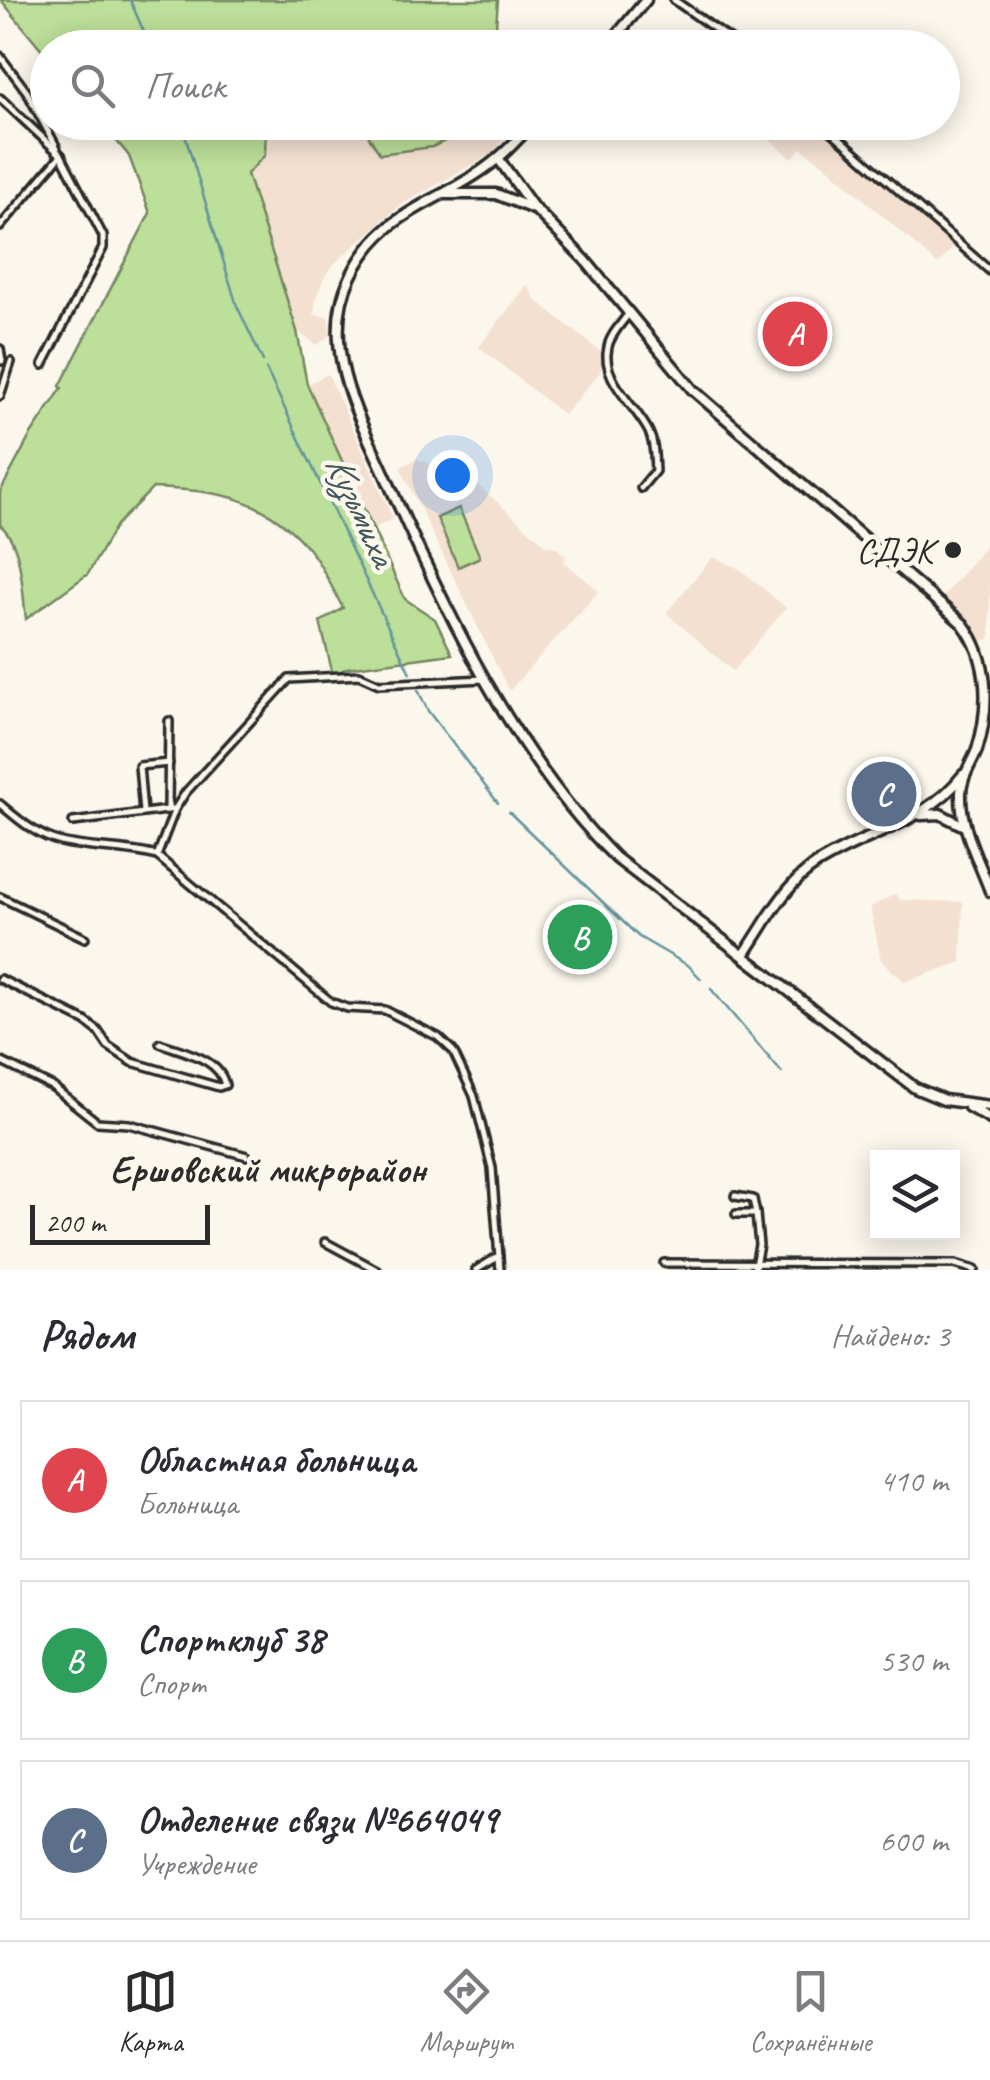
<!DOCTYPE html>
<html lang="ru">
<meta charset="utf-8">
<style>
body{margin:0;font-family:Caveat,sans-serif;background:#f7f7f7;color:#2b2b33}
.controls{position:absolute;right:30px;bottom:30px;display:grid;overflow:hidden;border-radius:0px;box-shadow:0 5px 25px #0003}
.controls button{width:90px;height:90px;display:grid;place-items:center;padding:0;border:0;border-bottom:2px solid #e1e1e2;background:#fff;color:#2b2b33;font:50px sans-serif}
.scale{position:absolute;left:30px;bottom:25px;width:180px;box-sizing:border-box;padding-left:10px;border:5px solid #2b2b2b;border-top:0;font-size:28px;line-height:35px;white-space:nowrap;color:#2b2b2b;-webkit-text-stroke:8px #fbf7ec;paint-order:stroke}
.you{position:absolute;left:452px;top:475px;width:35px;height:35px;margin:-25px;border:8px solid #fff;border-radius:50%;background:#1a73e8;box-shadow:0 0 0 15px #1a73e833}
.badge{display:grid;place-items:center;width:65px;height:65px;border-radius:50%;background:#2b2b2b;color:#fff;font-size:32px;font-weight:700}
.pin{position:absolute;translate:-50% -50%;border:5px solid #fff;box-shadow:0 2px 10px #0006}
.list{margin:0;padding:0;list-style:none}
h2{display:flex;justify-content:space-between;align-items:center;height:130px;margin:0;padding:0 40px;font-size:42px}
h2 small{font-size:32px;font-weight:400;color:#7c7c81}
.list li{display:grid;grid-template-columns:65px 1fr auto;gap:30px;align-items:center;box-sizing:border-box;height:160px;margin:0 20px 20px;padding:0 20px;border:2px solid #e1e1e2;border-radius:0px}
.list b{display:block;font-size:38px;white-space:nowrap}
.list p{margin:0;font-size:32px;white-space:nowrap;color:#7c7c81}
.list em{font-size:32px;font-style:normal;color:#7c7c81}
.icon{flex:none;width:55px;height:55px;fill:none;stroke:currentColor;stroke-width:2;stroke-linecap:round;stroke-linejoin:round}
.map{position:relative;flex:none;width:990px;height:1270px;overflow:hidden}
.search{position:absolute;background:#fff;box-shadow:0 5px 25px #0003;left:30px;right:30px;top:30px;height:110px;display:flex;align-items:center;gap:25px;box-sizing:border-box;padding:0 35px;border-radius:55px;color:#7c7c81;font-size:38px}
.sheet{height:670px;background:#fff}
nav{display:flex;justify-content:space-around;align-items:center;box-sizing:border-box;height:140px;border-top:2px solid #e1e1e2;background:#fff;font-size:28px;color:#7c7c81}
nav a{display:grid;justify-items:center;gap:5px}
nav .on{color:#2b2b2b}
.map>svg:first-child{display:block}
.built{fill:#f3e0d1}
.green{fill:#bcdf99;stroke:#748562;stroke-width:2.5}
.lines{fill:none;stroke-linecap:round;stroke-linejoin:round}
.stream{stroke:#65949c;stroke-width:2.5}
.street-casing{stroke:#2b2b2b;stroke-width:12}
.secondary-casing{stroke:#2b2b2b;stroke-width:15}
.street{stroke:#fbf7ec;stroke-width:5}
.secondary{stroke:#fbf7ec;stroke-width:8}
.poi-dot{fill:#2b2b2b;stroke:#fbf7ec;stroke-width:4}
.labels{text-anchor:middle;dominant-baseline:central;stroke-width:9;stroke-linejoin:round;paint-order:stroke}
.poi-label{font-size:35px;fill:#2b2b2b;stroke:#fbf7ec;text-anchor:end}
.water-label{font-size:38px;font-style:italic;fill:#43575a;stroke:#fbf7ec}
.neighbourhood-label{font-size:38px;font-weight:bold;fill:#2b2b2b;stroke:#fbf7ec}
</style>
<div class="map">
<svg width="990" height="1270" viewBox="0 0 990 1270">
<rect width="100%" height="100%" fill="#fbf7ec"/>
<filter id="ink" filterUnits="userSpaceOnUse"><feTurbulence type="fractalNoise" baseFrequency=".01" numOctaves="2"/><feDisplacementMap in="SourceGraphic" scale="20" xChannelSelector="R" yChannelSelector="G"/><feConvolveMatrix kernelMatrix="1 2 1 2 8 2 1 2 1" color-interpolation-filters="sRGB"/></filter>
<g filter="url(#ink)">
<g class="built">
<polygon points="264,123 360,123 380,154 432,147 484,123 513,123 495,152 402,204 335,263 326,274 316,297 314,314 328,317 331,335 317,345 297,331 246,173 265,155"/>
<polygon points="750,123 815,123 954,246 938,265 825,165 801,148 792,158"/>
<polygon points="527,285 536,300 602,353 601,371 564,415 479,347"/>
<polygon points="328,374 393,519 372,529 307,384"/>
<polygon points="418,459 441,468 449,460 546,545 555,547 566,556 564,562 599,591 509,691 400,467"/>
<polygon points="990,541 990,639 982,641 967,620 941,599"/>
<polygon points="713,557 740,569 786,608 733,671 666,613"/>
<polygon points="895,894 901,900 963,902 961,962 905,982 881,960 870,907"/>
</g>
<g class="green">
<polygon points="1,0 498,0 495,39 502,47 48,48 47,56"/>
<path d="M 102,123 L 266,123 L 265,155 L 247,174 L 297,331 L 307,384 L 405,599 L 435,619 L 452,654 L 347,668 L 333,675 L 320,622 L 343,608 C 333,590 324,569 312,553 C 267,497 222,491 153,488 L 116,525 L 88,574 L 26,619 C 22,591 23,544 0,525 L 0,492 L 30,436 L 62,388 L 60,386 L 150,213 L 129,156 Z"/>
<polygon points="360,123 483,123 432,147 380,154"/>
<polygon points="459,508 480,557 458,567 437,518"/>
</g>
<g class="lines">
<g class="stream">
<polyline points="130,0 151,48"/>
<polyline points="181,122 237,306 263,361"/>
<polyline points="266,369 410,673"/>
<polyline points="418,690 428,711 498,803"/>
<polyline points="509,812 639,937 689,966 701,979"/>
<polyline points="711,989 782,1073"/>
</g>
<defs>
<g id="street">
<polyline points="674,0 742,48"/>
<polyline points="0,56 27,92 57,148"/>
<polyline points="0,98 61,155 103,236 103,248 43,365"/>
<polyline points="821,122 990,271"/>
<polyline points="0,227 61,155"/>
<path d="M 629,313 C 622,323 610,335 608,347 C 600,380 636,405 649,432 C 655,445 654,458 655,471 L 641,488"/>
<polyline points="0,349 2,361"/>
<polyline points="0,396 11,362"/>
<path d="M 0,804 C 19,820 37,836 61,842 C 93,850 126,847 157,856 L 331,1002 L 347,1008 L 385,1010 L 438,1037 L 453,1051 L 474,1096 L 492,1168 L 500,1270"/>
<polyline points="168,810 169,721"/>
<polyline points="143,812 139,766 169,763"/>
<polyline points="73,822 175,809"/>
<polyline points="157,856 175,809 186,792 289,679 359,675 379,684 485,679"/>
<polyline points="0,897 85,938"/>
<path d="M 0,979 L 85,1021 L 98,1031 L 108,1046 L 132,1062 L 219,1087 L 225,1085 C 219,1058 183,1052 160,1043"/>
<polyline points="0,1061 53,1087 97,1122 129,1124 247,1156"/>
<polyline points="735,1196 753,1199 756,1214"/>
<polyline points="736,1214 756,1214 759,1245 754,1270"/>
<polyline points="325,1242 377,1270"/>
<polyline points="664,1263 955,1264 975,1270"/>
<polyline points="476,1270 499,1256"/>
</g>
<g id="secondary">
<polyline points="606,48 646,0"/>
<path d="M 534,122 C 518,139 503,156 484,169 C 432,206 382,212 351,276 C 337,304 336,333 342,364 C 350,405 372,445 389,484 C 446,612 515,758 616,858 L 915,1088 L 944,1100 L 990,1106"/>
<polyline points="498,158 533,207"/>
<path d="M 443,194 L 496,194 L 536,210 L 585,260 L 693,390 L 963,624 C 990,660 990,708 977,750 C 971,765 961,778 961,794 C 960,827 979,861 990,891"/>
<polyline points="921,815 940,814 964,826"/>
<path d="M 744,955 C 765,924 784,885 817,864 C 866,833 926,823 963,775"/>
<polyline points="969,1107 990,1119"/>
</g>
</defs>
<use href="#street" class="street-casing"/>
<use href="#secondary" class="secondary-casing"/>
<use href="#street" class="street"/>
<use href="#secondary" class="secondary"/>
</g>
</g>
<circle class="poi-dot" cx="953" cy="550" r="10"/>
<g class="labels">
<g class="poi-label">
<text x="933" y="550">СДЭК</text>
</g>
<g class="water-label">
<text transform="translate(361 510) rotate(65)">Кузьмиха</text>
</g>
<g class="neighbourhood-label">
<text x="268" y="1169">Ершовский микрорайон</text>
</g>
</g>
</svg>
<div class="controls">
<button><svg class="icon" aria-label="layers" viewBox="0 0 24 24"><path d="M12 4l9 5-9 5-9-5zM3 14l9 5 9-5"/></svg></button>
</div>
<div class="scale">200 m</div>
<div class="you"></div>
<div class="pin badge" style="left:795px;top:334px;background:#e0444e">A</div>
<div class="pin badge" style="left:580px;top:937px;background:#2e9e5b">B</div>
<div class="pin badge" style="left:884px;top:794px;background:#5c6f8a">C</div>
<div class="search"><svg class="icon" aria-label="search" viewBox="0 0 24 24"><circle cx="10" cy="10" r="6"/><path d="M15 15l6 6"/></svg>Поиск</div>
</div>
<section class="sheet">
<h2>Рядом<small>Найдено: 3</small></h2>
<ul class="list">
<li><span class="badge" style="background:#e0444e">A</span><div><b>Областная больница</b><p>Больница</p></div><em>410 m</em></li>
<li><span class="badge" style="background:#2e9e5b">B</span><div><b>Спортклуб 38</b><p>Спорт</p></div><em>530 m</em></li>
<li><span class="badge" style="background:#5c6f8a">C</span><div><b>Отделение связи №664049</b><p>Учреждение</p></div><em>600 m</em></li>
</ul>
</section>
<nav>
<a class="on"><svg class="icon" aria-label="map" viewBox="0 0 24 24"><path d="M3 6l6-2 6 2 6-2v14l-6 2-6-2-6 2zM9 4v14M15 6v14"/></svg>Карта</a>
<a><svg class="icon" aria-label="directions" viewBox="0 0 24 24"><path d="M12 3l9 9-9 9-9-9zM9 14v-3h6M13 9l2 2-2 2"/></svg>Маршрут</a>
<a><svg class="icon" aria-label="saved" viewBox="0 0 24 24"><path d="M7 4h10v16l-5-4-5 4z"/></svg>Сохранённые</a>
</nav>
